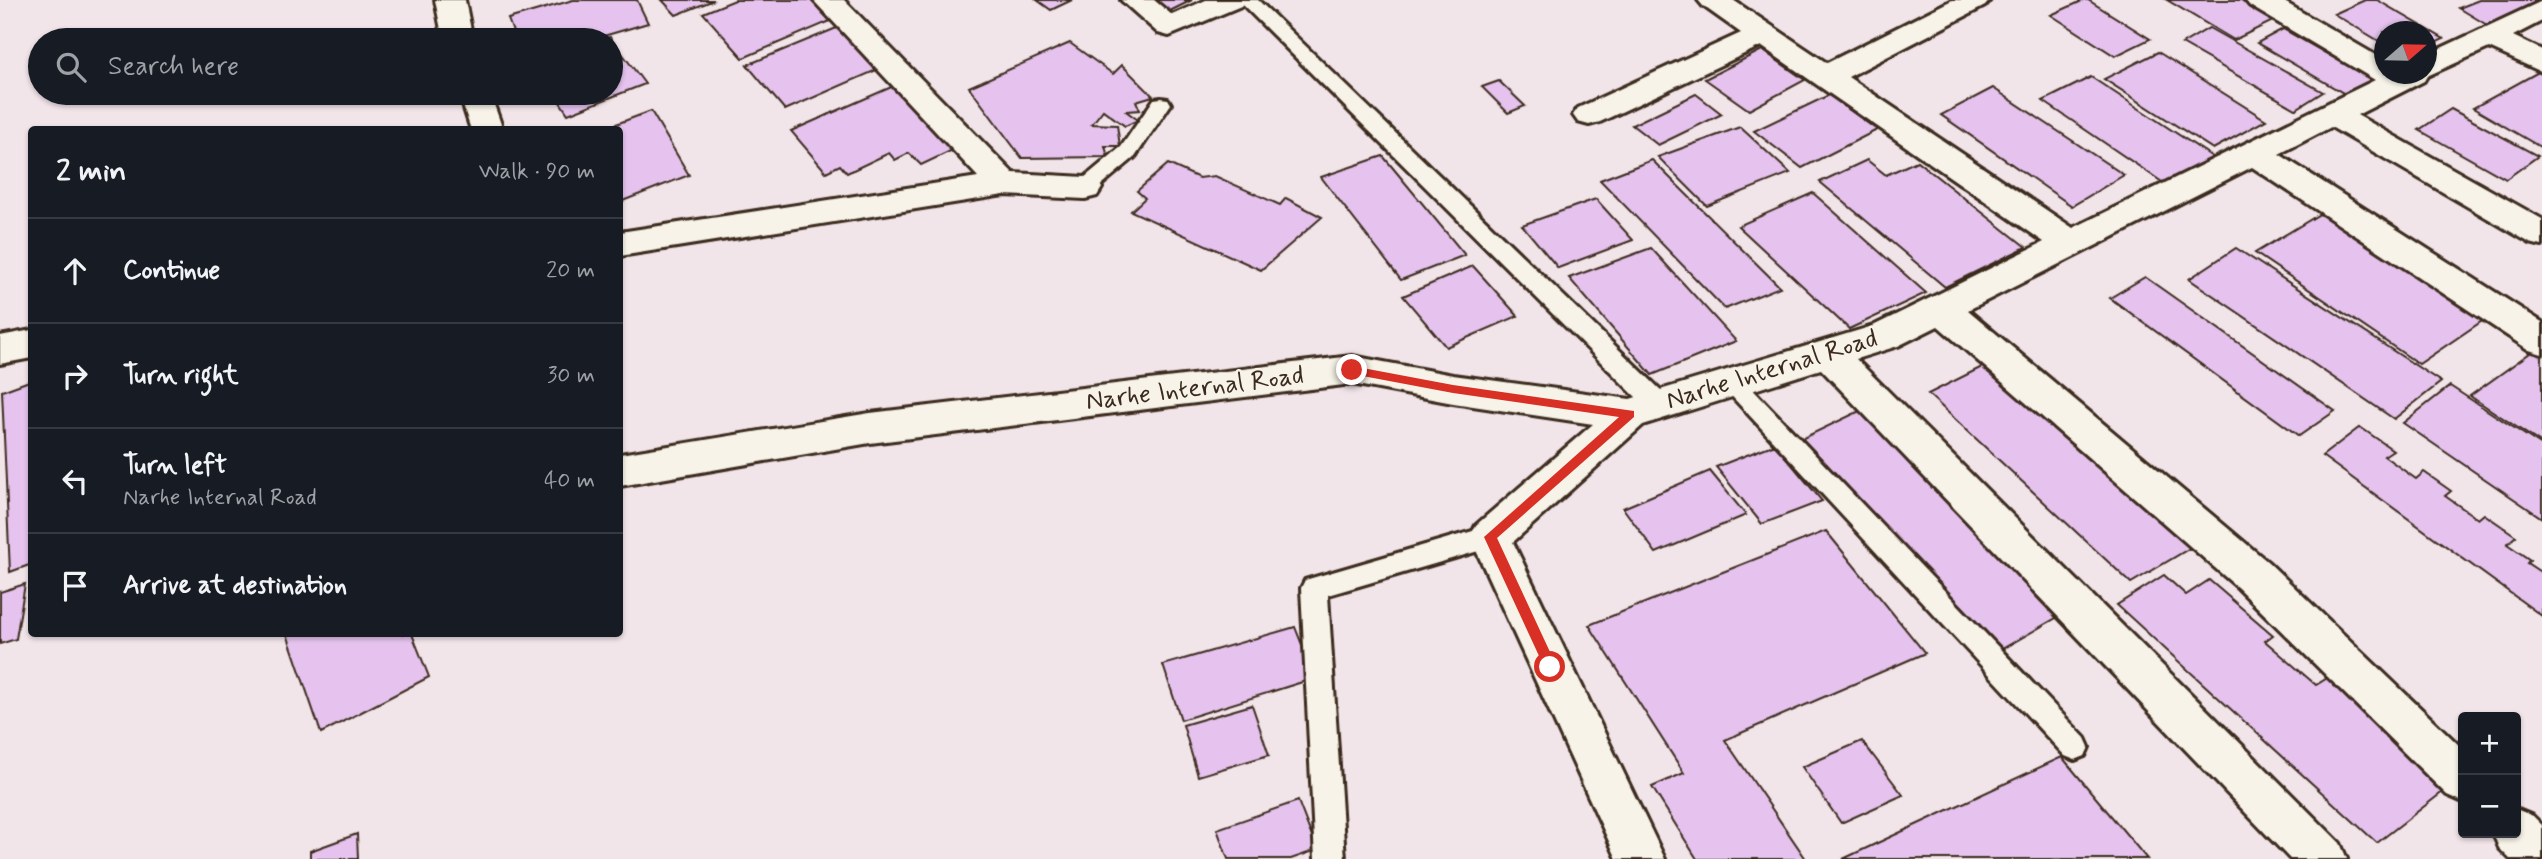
<!DOCTYPE html>
<meta charset="utf-8">
<style>
body{margin:0;font-family:Mynerve,sans-serif;background:#20242c;color:#f1f3f6}
.controls{position:absolute;right:21px;bottom:21px;display:grid;overflow:hidden;border-radius:7px;box-shadow:0 2px 5px #0004}
.controls button{width:63px;height:63px;display:grid;place-items:center;padding:0;border:0;border-bottom:2px solid #363941;background:#171b24;color:#f1f3f6;font:35px sans-serif}
.compass{position:absolute;left:2374px;top:21px;width:63px;height:63px;border-radius:50%;background:#171b24;box-shadow:0 2px 5px #0004;rotate:70deg}
.stop{position:absolute;width:21px;height:21px;margin:-16px;border:5px solid #d93025;border-radius:50%;background:#fff}
.stop.end{background:#d93025;border-color:#fff;box-shadow:0 2px 7px #0008}
.list{margin:0;padding:0;list-style:none}
h2{display:flex;justify-content:space-between;align-items:center;height:91px;margin:0;padding:0 28px;font-size:30px}
h2 small{font-size:23px;font-weight:400;color:#9ea1a6}
.list li{display:grid;grid-template-columns:46px 1fr auto;gap:21px;align-items:center;box-sizing:border-box;height:105px;padding:0 28px;border-top:2px solid #363941}
.list b{display:block;font-size:26px;white-space:nowrap}
.list p{margin:0;font-size:23px;white-space:nowrap;color:#9ea1a6}
.list em{font-size:23px;font-style:normal;color:#9ea1a6}
.icon{flex:none;width:38px;height:38px;fill:none;stroke:currentColor;stroke-width:2;stroke-linecap:round;stroke-linejoin:round}
.map{position:relative;flex:none;width:2542px;height:859px;overflow:hidden}
.search{position:absolute;background:#171b24;box-shadow:0 2px 5px #0004;left:28px;top:28px;width:595px;height:77px;display:flex;align-items:center;gap:18px;box-sizing:border-box;padding:0 24px;border-radius:38px;color:#9ea1a6;font-size:26px}
.panel{position:absolute;background:#171b24;box-shadow:0 2px 5px #0004;left:28px;top:126px;width:595px;height:511px;border-radius:7px}
.map>svg:first-child{display:block}
.building{fill:#e5c3ee;stroke:#3b2a1e;stroke-width:2}
.lines{fill:none;stroke-linecap:round;stroke-linejoin:round}
.service-casing{stroke:#3b2a1e;stroke-width:6}
.minor-casing{stroke:#3b2a1e;stroke-width:6}
.service{fill:#f7f3e8;fill-rule:evenodd}
.minor{fill:#f7f3e8;fill-rule:evenodd}
.route{fill:#d93025}
.labels{text-anchor:middle;dominant-baseline:central;stroke-width:5;stroke-linejoin:round;paint-order:stroke}
.street-label{font-size:26px;fill:#3b2a1e;stroke:#f7f3e8}
</style>
<div class="map">
<svg width="2542" height="859" viewBox="0 0 2542 859">
<rect width="100%" height="100%" fill="#f2e5ea"/>
<filter id="ink" filterUnits="userSpaceOnUse"><feTurbulence type="fractalNoise" baseFrequency=".0143" numOctaves="2"/><feDisplacementMap in="SourceGraphic" scale="14" xChannelSelector="R" yChannelSelector="G"/><feConvolveMatrix kernelMatrix="1 2 1 2 8 2 1 2 1" color-interpolation-filters="sRGB"/></filter>
<g filter="url(#ink)">
<g class="building">
<polygon points="573,0 637,0 648,23 590,40 516,40 508,19"/>
<polygon points="662,0 714,0 676,15"/>
<polygon points="735,0 817,0 835,19 743,58 703,13"/>
<polygon points="1037,0 1072,0 1051,10"/>
<polygon points="1150,0 1192,0 1166,13"/>
<polygon points="2084,0 2088,0 2150,39 2115,56 2051,15"/>
<polygon points="2167,0 2241,0 2275,20 2234,40"/>
<polygon points="2365,0 2377,0 2444,39 2426,47 2426,32 2384,32 2384,44 2334,14"/>
<polygon points="2479,0 2542,0 2542,3 2487,25 2459,8"/>
<polygon points="839,27 879,69 785,110 747,65"/>
<polygon points="2209,28 2323,92 2296,109 2182,44"/>
<polygon points="2283,29 2378,83 2352,98 2257,43"/>
<polygon points="610,37 645,84 568,114 554,93 611,93 611,40 602,40"/>
<polygon points="1070,43 1113,74 1122,65 1153,96 1136,101 1140,110 1126,111 1138,120 1125,126 1103,110 1092,124 1117,125 1120,146 1105,146 1108,157 1022,158 969,87"/>
<polygon points="1762,50 1805,80 1749,110 1705,79"/>
<polygon points="2158,52 2266,120 2213,149 2104,79"/>
<polygon points="2542,70 2542,148 2473,108"/>
<polygon points="2091,77 2217,160 2168,186 2043,101"/>
<polygon points="1499,81 1525,106 1508,113 1482,87"/>
<polygon points="896,85 957,148 921,165 909,153 895,160 889,153 847,173 840,165 826,172 791,131"/>
<polygon points="1993,88 2124,175 2072,206 1941,115"/>
<polygon points="1696,94 1722,114 1658,145 1632,125"/>
<polygon points="1829,95 1877,130 1802,168 1754,131"/>
<polygon points="2451,109 2538,156 2506,179 2419,130"/>
<polygon points="651,111 689,175 620,202 620,130 600,130"/>
<polygon points="1740,127 1790,173 1707,206 1658,157"/>
<polygon points="1383,156 1465,255 1401,280 1321,177"/>
<polygon points="1652,160 1780,287 1725,309 1600,180"/>
<polygon points="1867,160 1886,175 1917,161 2026,247 1945,287 1820,182"/>
<polygon points="1168,164 1199,178 1215,176 1280,205 1286,198 1322,217 1261,270 1131,211 1145,198 1137,191"/>
<polygon points="1813,193 1926,293 1849,329 1738,226"/>
<polygon points="1596,199 1633,240 1558,268 1522,225"/>
<polygon points="2323,212 2488,317 2419,364 2255,253"/>
<polygon points="1651,248 1736,341 1652,375 1569,278"/>
<polygon points="2236,248 2441,382 2394,419 2189,279"/>
<polygon points="1473,266 1518,316 1446,347 1403,296"/>
<polygon points="2145,277 2335,411 2299,436 2110,298"/>
<polygon points="2537,348 2542,351 2542,444 2470,396"/>
<polygon points="1990,363 2195,545 2131,583 1928,394"/>
<polygon points="32,380 32,564 10,572 2,391"/>
<polygon points="2450,386 2542,446 2542,518 2403,423"/>
<polygon points="1866,408 2070,610 2002,649 1801,439"/>
<polygon points="2360,427 2393,450 2384,456 2416,479 2424,472 2451,491 2445,496 2478,519 2484,514 2516,536 2507,544 2530,560 2527,563 2542,573 2542,616 2322,456"/>
<polygon points="1775,444 1822,501 1762,524 1716,467"/>
<polygon points="1710,471 1746,515 1656,553 1623,508"/>
<polygon points="1826,531 1925,653 1725,740 1806,859 1697,859 1652,787 1684,773 1589,625"/>
<polygon points="2164,575 2186,595 2209,580 2273,635 2265,641 2316,685 2329,677 2453,784 2377,843 2117,605"/>
<polygon points="25,584 16,639 0,644 0,592"/>
<polygon points="1295,627 1315,678 1181,720 1163,665"/>
<polygon points="287,634 412,634 429,677 321,733"/>
<polygon points="1252,705 1269,755 1198,776 1183,725"/>
<polygon points="1862,741 1903,795 1841,823 1802,767"/>
<polygon points="2062,757 2147,859 1843,859"/>
<polygon points="1298,801 1317,850 1291,859 1228,859 1217,829"/>
<polygon points="357,834 358,859 310,859 310,851"/>
</g>
<g class="lines">
<defs>
<g id="service">
<polygon points="1238,0 1258,0 1669,398 1672,405 1669,412 1660,414 1651,412"/>
<polygon points="1161,98 1168,99 1171,104 1135,157 1092,193 1085,195 1078,193 1074,188 1078,183 1121,147 1154,99"/>
<polygon points="1733,374 1741,377 2085,738 2089,747 2085,756 2075,760 2065,756 1725,389 1721,383 1725,377"/>
<polygon points="1490,526 1499,529 1503,537 1499,545 1328,595 1345,859 1315,859 1301,588 1305,580"/>
</g>
<g id="minor">
<polygon points="435,0 465,0 473,40 443,40"/>
<polygon points="813,0 844,0 1013,173 1085,177 1097,180 1102,188 1097,196 1085,199 1004,195 620,256 620,232 978,177"/>
<polygon points="1121,0 1154,0 1172,15 1206,0 1246,0 1241,6 1169,36 1158,33"/>
<polygon points="1698,0 1733,0 1827,63 1952,0 1990,0 1985,6 1848,77 2073,228 2375,80 2250,6 2245,0 2281,0 2384,60 2384,74 2426,74 2426,55 2542,1 2542,21 2513,36 2542,50 2542,72 2489,48 2427,76 2424,81 2357,115 2542,219 2542,246 2530,243 2331,127 2279,154 2542,322 2542,354 2529,350 2252,167 1968,310 2268,562 2463,749 2463,802 2447,795 2238,588 1938,326 1898,346 1856,359 2340,843 2347,859 2290,859 1821,369 1643,425 1513,542 1665,859 1617,859 1470,537 1476,525 1593,424 1453,403 1352,384 870,443 620,486 620,454 870,413 1352,356 1453,375 1630,399 1873,326 2044,242 1761,46 1600,122 1589,125 1578,122 1573,115 1578,108 1741,33 1703,6"/>
<polygon points="459,93 490,93 503,130 471,130"/>
<polygon points="32,330 32,358 0,364 0,336"/>
<polygon points="2516,809 2533,816 2542,825 2542,859 2510,859 2499,848 2493,833 2516,833"/>
</g>
</defs>
<use href="#service" class="service-casing"/>
<use href="#minor" class="minor-casing"/>
<use href="#service" class="service"/>
<use href="#minor" class="minor"/>
</g>
</g>
<polygon class="route" points="1352,366 1453,385 1634,411 1634,417 1497,538 1557,667 1555,671 1546,671 1484,537 1619,417 1453,393 1352,374 1346,370"/>
<g class="labels">
<g class="street-label">
<text transform="translate(1772 370) rotate(-17)">Narhe Internal Road</text>
<text transform="translate(1195 389) rotate(-7)">Narhe Internal Road</text>
</g>
</g>
</svg>
<div class="controls">
<button>+</button>
<button>−</button>
</div>
<svg class="compass" viewBox="-18 -18 36 36"><path d="M0-13l5 13h-10z" fill="#e53935"/><path d="M0 13l5-13h-10z" fill="#9ea1a6"/></svg>
<div class="stop" style="left:1550px;top:667px"></div>
<div class="stop end" style="left:1352px;top:370px"></div>
<div class="search"><svg class="icon" aria-label="search" viewBox="0 0 24 24"><circle cx="10" cy="10" r="6"/><path d="M15 15l6 6"/></svg>Search here</div>
<section class="panel">
<h2>2 min<small>Walk · 90 m</small></h2>
<ul class="list">
<li><svg class="icon" aria-label="ahead" viewBox="0 0 24 24"><path d="M12 20V5M6 11l6-6 6 6"/></svg><div><b>Continue</b></div><em>20 m</em></li>
<li><svg class="icon" aria-label="right" viewBox="0 0 24 24"><path d="M7 20v-9h11M14 6l5 5-5 5"/></svg><div><b>Turn right</b></div><em>30 m</em></li>
<li><svg class="icon" aria-label="left" viewBox="0 0 24 24"><path d="M17 20v-9H6M10 6l-5 5 5 5"/></svg><div><b>Turn left</b><p>Narhe Internal Road</p></div><em>40 m</em></li>
<li><svg class="icon" aria-label="arrive" viewBox="0 0 24 24"><path d="M6 21V4h12l-3 4 3 4H6"/></svg><div><b>Arrive at destination</b></div></li>
</ul>
</section>
</div>
